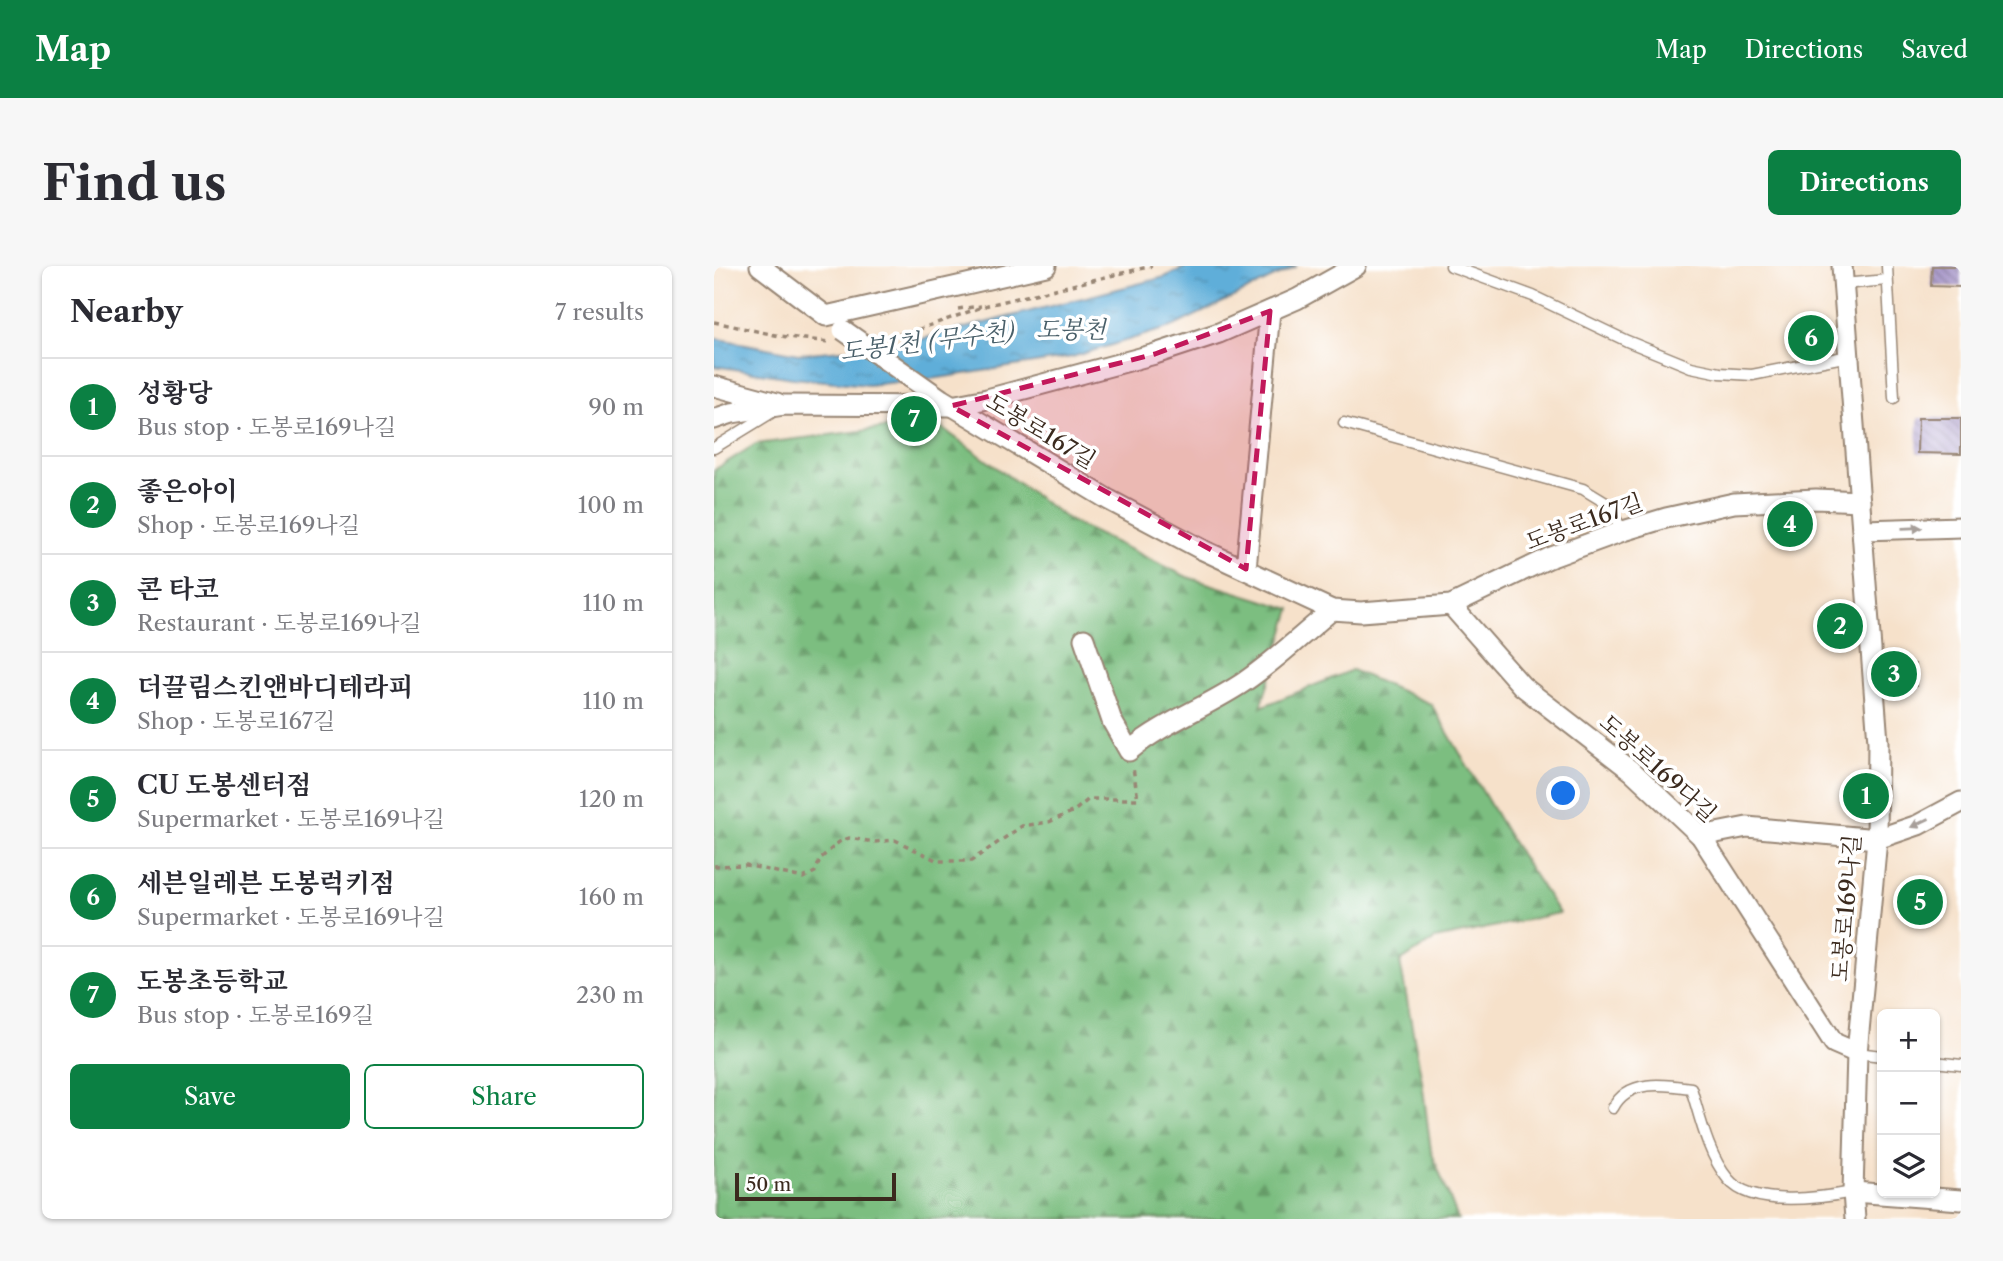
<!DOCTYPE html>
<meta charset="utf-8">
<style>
body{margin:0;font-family:"Libre Caslon Text","Noto Serif KR",serif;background:#f7f7f7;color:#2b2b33}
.controls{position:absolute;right:21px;bottom:21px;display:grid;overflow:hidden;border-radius:10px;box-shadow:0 2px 5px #0004}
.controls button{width:63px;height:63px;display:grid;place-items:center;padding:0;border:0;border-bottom:2px solid #e1e1e2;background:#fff;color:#2b2b33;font:35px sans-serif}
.scale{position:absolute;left:21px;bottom:18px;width:161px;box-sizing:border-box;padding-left:7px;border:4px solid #3b2a1e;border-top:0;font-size:19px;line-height:24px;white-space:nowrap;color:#3b2a1e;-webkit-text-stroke:5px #fff;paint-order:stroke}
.you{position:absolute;left:850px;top:528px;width:24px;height:24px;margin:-18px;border:5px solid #fff;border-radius:50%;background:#1a73e8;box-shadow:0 0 0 10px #1a73e833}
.badge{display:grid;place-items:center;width:46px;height:46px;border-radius:50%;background:#0b8043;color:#fff;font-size:23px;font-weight:700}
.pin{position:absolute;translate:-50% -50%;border:4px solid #fff;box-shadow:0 2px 7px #0006}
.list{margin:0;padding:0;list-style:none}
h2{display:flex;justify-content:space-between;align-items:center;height:91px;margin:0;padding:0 28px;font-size:30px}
h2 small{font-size:23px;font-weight:400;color:#7c7c81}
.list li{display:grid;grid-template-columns:46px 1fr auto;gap:21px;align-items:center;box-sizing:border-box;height:98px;padding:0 28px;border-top:2px solid #e1e1e2}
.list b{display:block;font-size:26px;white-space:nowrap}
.list p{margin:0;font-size:23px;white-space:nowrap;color:#7c7c81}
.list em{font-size:23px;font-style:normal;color:#7c7c81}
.actions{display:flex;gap:14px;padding:21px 28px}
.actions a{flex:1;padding:16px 0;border:2px solid #0b8043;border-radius:10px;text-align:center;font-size:24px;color:#0b8043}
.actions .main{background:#0b8043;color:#fff}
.icon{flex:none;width:38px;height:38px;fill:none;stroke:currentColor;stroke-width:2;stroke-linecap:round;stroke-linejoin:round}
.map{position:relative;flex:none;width:1247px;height:953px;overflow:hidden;border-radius:10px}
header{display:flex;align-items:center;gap:42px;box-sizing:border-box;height:98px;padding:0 35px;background:#0b8043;color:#fff}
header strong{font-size:33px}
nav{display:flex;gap:38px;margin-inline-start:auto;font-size:24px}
.intro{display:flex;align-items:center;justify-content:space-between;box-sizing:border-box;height:168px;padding:0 42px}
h1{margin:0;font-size:49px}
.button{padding:18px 32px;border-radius:10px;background:#0b8043;color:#fff;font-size:24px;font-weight:700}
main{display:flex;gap:42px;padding:0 42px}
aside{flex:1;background:#fff;border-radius:10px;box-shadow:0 2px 5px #0004}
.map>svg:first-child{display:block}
.forest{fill:url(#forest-firs);stroke:#5b744f;stroke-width:2}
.water{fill:url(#water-ripples);stroke:#4d6c7c;stroke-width:2}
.building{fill:url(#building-back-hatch)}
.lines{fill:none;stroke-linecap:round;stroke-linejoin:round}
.service-casing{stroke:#988674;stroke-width:13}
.minor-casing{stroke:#988674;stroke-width:23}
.path{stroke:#988674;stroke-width:3.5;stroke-dasharray:5 5;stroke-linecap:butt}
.service{stroke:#fff;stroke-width:10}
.minor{stroke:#fff;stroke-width:19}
.minor-bridge-casing{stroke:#988674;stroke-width:23;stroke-linecap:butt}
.minor-bridge{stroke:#fff;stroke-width:19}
.oneway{fill:#a79f9a}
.marked{fill:#c2185b;fill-opacity:0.2;stroke:#c2185b;stroke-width:5;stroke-dasharray:14 9;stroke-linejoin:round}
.labels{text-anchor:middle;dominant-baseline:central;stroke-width:7;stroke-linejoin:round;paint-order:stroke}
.street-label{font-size:23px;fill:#3b2a1e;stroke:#fff}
.water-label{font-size:24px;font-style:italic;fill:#495f69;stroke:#fff}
</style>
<header>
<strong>Map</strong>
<nav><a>Map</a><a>Directions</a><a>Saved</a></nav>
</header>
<div class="intro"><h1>Find us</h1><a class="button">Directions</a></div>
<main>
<aside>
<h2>Nearby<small>7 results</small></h2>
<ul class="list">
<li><span class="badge">1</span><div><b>성황당</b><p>Bus stop · 도봉로169나길</p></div><em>90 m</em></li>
<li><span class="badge">2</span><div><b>좋은아이</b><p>Shop · 도봉로169나길</p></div><em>100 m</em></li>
<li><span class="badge">3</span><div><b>콘 타코</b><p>Restaurant · 도봉로169나길</p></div><em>110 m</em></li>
<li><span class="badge">4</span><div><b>더끌림스킨앤바디테라피</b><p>Shop · 도봉로167길</p></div><em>110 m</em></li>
<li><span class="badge">5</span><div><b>CU 도봉센터점</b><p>Supermarket · 도봉로169나길</p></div><em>120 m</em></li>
<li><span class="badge">6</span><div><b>세븐일레븐 도봉럭키점</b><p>Supermarket · 도봉로169나길</p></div><em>160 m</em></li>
<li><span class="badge">7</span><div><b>도봉초등학교</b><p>Bus stop · 도봉로169길</p></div><em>230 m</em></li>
</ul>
<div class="actions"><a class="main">Save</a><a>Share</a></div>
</aside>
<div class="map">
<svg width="1247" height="953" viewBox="0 0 1247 953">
<defs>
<pattern id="forest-firs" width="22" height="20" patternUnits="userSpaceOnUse" patternTransform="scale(1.75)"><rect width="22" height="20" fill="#7bbe80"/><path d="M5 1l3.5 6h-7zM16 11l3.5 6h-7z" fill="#669b68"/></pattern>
<pattern id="water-ripples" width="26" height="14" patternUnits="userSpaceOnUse" patternTransform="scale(1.75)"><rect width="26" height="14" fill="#5faed9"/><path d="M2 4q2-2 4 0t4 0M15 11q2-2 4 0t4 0" fill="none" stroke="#508eaf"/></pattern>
<pattern id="building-back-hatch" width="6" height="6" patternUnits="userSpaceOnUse" patternTransform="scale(1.75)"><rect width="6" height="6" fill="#ab9bcb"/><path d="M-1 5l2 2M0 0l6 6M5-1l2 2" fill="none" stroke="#8c7fa4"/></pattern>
</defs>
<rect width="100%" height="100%" fill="#fff"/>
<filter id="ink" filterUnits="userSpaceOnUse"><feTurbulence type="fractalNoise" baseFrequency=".0143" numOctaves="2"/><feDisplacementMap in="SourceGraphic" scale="14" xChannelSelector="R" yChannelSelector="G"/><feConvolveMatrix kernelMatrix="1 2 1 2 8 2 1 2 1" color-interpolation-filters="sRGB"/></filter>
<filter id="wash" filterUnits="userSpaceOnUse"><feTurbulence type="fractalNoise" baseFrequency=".00686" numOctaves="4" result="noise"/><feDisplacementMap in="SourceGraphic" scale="28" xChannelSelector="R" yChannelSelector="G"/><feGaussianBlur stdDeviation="1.57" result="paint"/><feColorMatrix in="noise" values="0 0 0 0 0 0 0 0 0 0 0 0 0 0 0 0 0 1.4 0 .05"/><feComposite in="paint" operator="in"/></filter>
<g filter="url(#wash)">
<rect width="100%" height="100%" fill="#f6e1ca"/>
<polygon class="forest" points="220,156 356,255 473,311 577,343 547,441 638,404 717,438 797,574 845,647 721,673 686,696 708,815 717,885 744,953 0,953 0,204 42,178"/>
<polygon class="water" points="474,0 583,0 460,60 358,91 224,112 154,119 79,112 0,100 0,72 84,88 184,79 451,11"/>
<g id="blocks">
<g class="building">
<polygon points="1218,0 1247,0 1247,21 1217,20"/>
<polygon points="1204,152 1247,152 1247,188 1203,187"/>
<polygon points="1201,398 1202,420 1165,418 1164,399"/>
</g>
</g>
</g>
<g filter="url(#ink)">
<use href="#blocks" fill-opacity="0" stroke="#988674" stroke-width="2"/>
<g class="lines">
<defs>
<g id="service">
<polyline points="737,0 819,30 913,75 977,101 1006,107 1038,109 1135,90"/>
<polyline points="1173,0 1180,132"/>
<polyline points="1129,18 1173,14"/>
<polyline points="630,157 869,223 892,237 909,265"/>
<polyline points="0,182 57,147"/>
<polyline points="1143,787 1168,790"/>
<polyline points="1221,796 1247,799"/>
<path d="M 899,842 C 914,813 949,818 977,822 C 986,851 994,889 1014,913 C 1038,942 1107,932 1139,926"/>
</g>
<g id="minor">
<polyline points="46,0 112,50 332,0"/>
<polyline points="1128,0 1164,476 1163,573 1143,787 1139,926 1141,953"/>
<polyline points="0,120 63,137"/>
<polyline points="227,133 395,234 489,284 618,344 647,346 737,339 835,292 909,265 952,252 1020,237 1102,233 1146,235"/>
<polyline points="0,153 18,147 70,139 237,140 273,133 441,88 505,67 583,33 642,0"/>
<polyline points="1150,264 1247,261"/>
<polyline points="532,303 556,45"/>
<polyline points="737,339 808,420 919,506 987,570 1120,777 1143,787"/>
<path d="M 370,373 L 398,455 L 415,485 C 450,456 493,441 530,416 C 561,395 589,368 618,344"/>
<polyline points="987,570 1033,561 1163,573 1204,559 1247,536"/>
<polyline points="1139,926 1247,934"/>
</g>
</defs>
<use href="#service" class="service-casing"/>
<use href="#minor" class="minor-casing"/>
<g class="path">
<polyline points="244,43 267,40"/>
<polyline points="0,56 66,70 115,76"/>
<polyline points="175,70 197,66 274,39 438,0"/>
<polyline points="0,600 32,599 89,612 101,606 107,592 125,576 135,572 161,576 181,574 224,595 257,595 308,560 335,556 360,545 375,533 424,533 419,502"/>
</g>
<use href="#service" class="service"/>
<use href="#minor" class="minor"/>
<defs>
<polyline id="minor-bridge" points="129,64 227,133"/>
</defs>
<use href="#minor-bridge" class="minor-bridge-casing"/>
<use href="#minor-bridge" class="minor-bridge"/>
</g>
<defs><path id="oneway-solid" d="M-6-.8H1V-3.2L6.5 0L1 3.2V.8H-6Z" transform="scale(1.75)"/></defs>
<g class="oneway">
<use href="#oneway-solid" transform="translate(1198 262) rotate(-2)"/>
<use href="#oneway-solid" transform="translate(1206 557) rotate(155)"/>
</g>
</g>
<path class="marked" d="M 556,45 L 532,303 L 237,140 L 441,88 Z"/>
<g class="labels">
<g class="street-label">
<text transform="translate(327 165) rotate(31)">도봉로167길</text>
<text transform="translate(870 256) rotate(-20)">도봉로167길</text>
<text transform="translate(944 502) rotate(42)">도봉로169다길</text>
<text transform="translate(1132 642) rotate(-85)">도봉로169나길</text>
</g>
<g class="water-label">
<text x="357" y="63">도봉천</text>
<text transform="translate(214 75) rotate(-7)">도봉1천 (무수천)</text>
</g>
</g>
</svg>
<div class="controls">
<button>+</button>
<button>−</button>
<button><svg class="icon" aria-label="layers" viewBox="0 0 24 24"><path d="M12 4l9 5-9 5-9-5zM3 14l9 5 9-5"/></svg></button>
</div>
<div class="scale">50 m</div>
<div class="you"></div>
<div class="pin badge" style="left:1152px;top:530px">1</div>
<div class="pin badge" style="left:1126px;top:360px">2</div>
<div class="pin badge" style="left:1180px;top:408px">3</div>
<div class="pin badge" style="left:1076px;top:258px">4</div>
<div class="pin badge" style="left:1206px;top:636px">5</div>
<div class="pin badge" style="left:1097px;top:72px">6</div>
<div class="pin badge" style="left:200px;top:153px">7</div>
</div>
</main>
